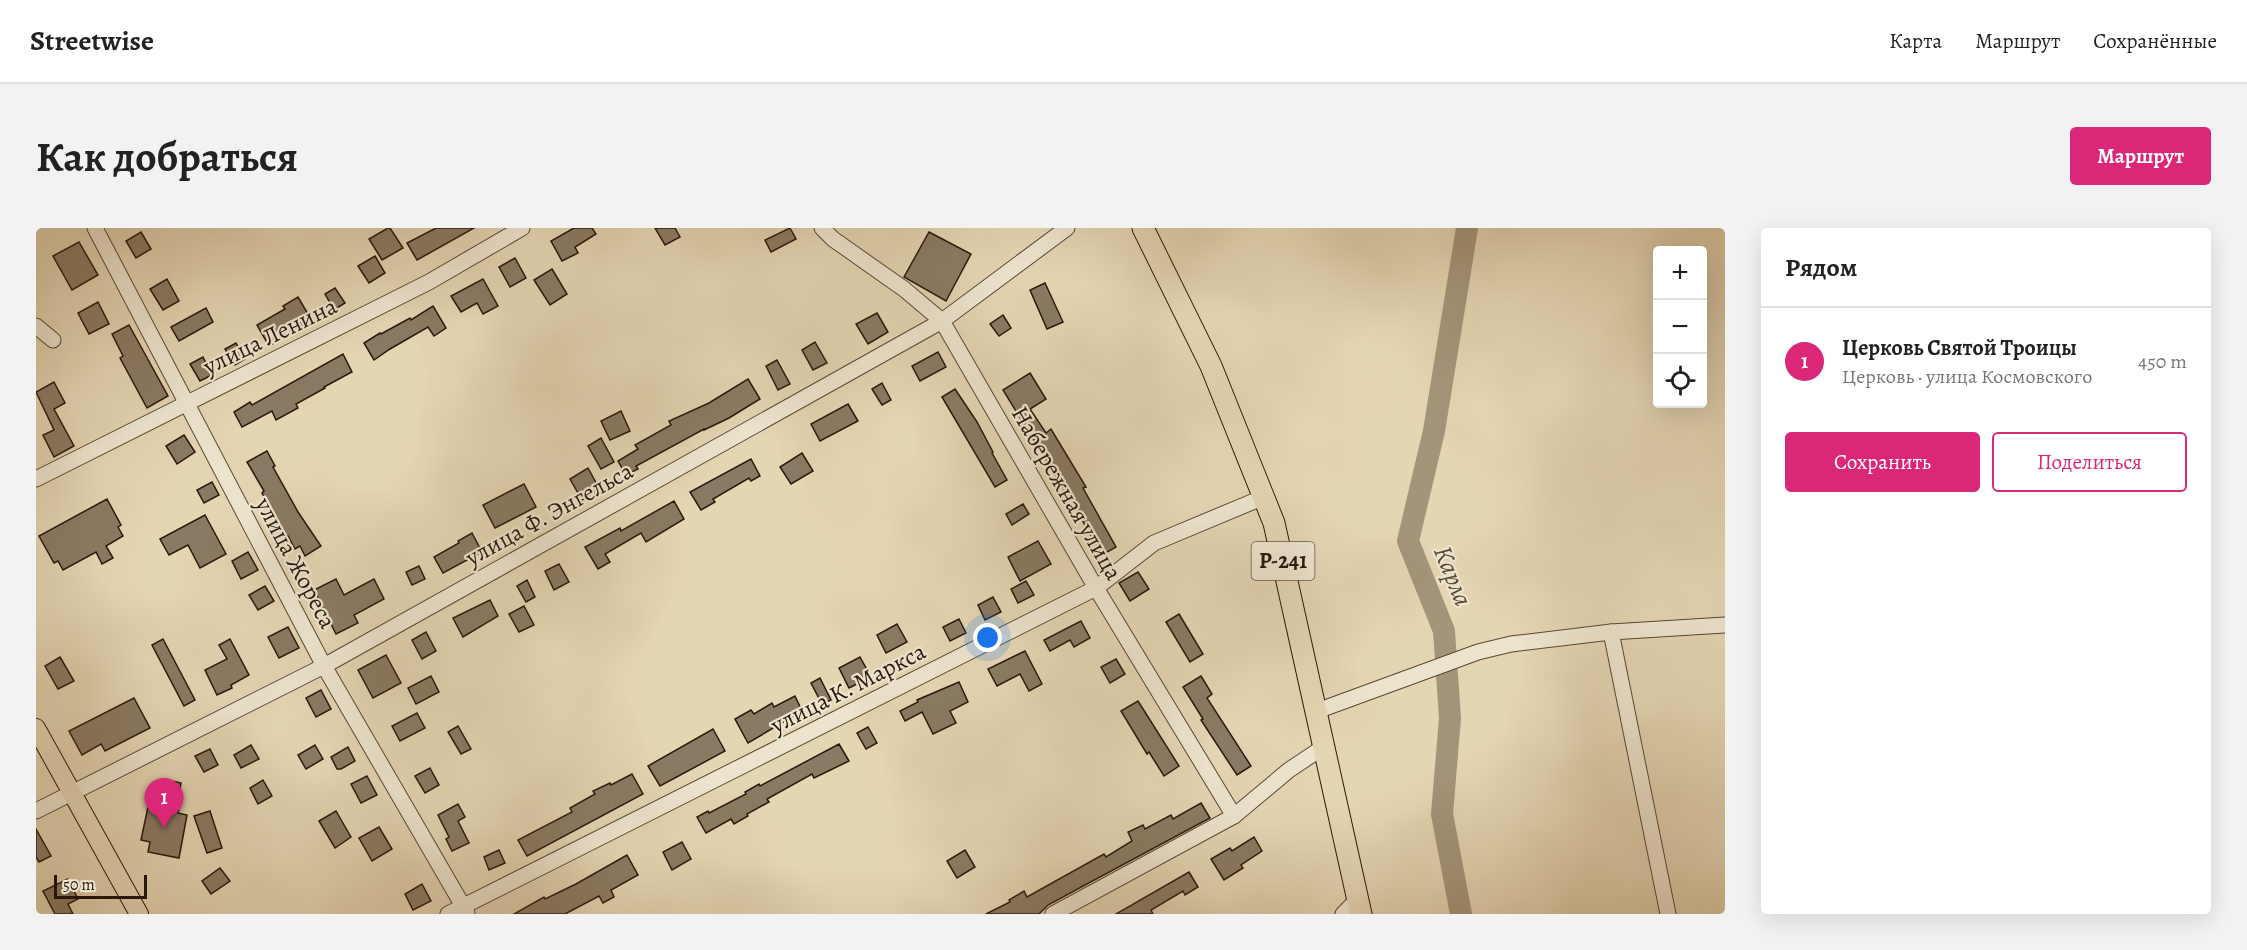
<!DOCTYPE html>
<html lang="ru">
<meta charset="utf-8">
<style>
body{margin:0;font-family:Alegreya,serif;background:#f2f2f2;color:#222}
.controls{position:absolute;right:18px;top:18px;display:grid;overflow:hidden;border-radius:6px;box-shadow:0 6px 24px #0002}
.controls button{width:54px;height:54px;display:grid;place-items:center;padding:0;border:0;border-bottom:2px solid #e0e0e0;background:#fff;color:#222;font:30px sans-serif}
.scale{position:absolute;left:18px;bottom:15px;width:93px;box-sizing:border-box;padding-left:6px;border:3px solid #29180c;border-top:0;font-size:16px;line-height:21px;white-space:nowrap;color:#29180c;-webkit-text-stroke:4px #ede4ce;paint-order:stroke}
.you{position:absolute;left:952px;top:410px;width:21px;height:21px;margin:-15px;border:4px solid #fff;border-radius:50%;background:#1a73e8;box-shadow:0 0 0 9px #1a73e833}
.badge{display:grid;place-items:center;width:39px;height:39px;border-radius:50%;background:#db2777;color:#fff;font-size:20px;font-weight:700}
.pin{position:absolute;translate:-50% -50px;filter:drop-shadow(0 2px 3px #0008)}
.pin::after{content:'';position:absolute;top:32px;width:21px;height:18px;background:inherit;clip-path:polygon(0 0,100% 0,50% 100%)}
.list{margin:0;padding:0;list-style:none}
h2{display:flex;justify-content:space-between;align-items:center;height:78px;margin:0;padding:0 24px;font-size:26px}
h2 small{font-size:20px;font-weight:400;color:#767676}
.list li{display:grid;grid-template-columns:39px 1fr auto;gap:18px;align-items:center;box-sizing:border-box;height:108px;padding:0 24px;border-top:2px solid #e0e0e0}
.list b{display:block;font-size:22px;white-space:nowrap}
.list p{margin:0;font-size:20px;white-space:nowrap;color:#767676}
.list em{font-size:20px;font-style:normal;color:#767676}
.actions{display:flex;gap:12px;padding:18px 24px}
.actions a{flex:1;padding:14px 0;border:2px solid #db2777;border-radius:6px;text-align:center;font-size:21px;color:#db2777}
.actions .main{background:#db2777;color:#fff}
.icon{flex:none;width:33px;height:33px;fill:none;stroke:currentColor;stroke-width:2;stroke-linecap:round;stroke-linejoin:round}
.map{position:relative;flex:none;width:1689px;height:686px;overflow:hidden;border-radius:6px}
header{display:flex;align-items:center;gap:36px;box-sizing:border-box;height:84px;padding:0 30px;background:#fff;border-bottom:2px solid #e0e0e0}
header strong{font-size:28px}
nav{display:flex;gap:33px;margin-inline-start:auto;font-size:21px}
.intro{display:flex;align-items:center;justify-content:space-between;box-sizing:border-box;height:144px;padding:0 36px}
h1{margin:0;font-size:42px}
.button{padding:15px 27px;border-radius:6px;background:#db2777;color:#fff;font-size:21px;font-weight:700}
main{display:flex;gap:36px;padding:0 36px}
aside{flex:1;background:#fff;border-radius:6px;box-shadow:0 6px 24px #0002}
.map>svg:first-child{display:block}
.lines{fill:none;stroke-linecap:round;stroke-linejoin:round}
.river{stroke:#a4957a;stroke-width:22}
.building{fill:#8a7a63;stroke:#29180c;stroke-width:1.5}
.minor-casing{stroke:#584736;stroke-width:17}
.major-casing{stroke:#29180c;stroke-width:20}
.highway-casing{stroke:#29180c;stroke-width:23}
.minor{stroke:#ede4ce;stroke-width:15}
.major{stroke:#e4d5b3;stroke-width:18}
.highway{stroke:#e4d5b3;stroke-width:21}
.labels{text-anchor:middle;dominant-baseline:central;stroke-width:4.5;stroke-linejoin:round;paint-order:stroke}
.shield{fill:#ede4ce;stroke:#645546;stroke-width:1.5}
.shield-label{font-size:22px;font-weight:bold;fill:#29180c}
.street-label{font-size:24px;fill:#29180c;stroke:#ede4ce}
.water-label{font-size:26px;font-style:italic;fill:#5a4a38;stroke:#ede4ce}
</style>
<header>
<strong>Streetwise</strong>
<nav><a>Карта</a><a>Маршрут</a><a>Сохранённые</a></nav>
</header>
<div class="intro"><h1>Как добраться</h1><a class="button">Маршрут</a></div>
<main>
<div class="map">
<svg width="1689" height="686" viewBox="0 0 1689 686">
<rect width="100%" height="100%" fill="#e4d5b3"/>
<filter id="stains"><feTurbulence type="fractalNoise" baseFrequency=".00333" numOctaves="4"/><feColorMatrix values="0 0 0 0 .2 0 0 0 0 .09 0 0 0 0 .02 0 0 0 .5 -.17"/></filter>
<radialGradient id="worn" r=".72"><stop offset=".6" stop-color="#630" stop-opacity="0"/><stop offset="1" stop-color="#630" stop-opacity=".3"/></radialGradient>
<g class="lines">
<polyline class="river" points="1425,686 1406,586 1414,490 1408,403 1372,313 1398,203 1431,0"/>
</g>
<g class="building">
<polygon points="352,0 354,0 367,20 346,32 333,11"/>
<polygon points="400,0 438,0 381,32 371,15"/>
<polygon points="538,0 556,0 560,6 539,19 542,25 526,33 515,13"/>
<polygon points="619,0 639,0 644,9 629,17"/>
<polygon points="754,0 760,11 735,24 729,12"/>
<polygon points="105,4 115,21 100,30 90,13"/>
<polygon points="893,4 935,26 910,73 868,49"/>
<polygon points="43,14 62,47 36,62 17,28"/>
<polygon points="339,28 349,45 333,55 322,38"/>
<polygon points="479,30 490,50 474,59 463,39"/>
<polygon points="516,41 531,66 514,77 498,52"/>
<polygon points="131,51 143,73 127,82 114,61"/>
<polygon points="447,51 462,78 447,86 441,75 425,84 415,68"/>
<polygon points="1009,55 1027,94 1011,101 994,62"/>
<polygon points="299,60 309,75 298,82 289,66"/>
<polygon points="262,69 276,93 233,118 221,97 249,81 247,78"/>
<polygon points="62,74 73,96 53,106 42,85"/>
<polygon points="397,78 410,100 398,108 392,99 354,121 338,132 328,115 344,105 345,106 374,90 375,92"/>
<polygon points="170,80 177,94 143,113 135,99"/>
<polygon points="841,85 852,104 832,116 820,96"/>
<polygon points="967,87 975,100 963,108 954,96"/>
<polygon points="93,97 132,168 111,180 84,130 87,128 76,106"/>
<polygon points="779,114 791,135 777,142 766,122"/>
<polygon points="200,115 209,131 199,137 189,121"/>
<polygon points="902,124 910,139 884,153 876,138"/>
<polygon points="307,126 316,144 288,159 289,160 260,176 262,180 240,192 236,183 206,199 198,184 214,174 216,177"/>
<polygon points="167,129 176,147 164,153 154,136"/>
<polygon points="741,132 754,156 742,162 730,138"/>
<polygon points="994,145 1010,171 994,181 1010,205 1015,201 1024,216 1050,259 1047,260 1080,319 1066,327 1033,269 967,162"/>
<polygon points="712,151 724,171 693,190 668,202 668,201 600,238 602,241 590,247 582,233 602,221 599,217 635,197 633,193 673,175"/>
<polygon points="18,154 29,175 18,181 38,218 18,229 7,207 18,202 0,164"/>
<polygon points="846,155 855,172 846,177 836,161"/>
<polygon points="919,161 941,194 957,224 956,225 971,252 959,259 906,169"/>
<polygon points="812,176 822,193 784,213 775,196"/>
<polygon points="585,183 594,203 574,212 565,193"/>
<polygon points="148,207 159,224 141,236 130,218"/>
<polygon points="565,210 578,234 565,241 552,218"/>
<polygon points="231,223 239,238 237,239 262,284 285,318 269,328 264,318 259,321 252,308 249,310 226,265 228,263 211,234"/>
<polygon points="766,225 777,243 755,256 744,239"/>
<polygon points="715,231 724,248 715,253 713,250 677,271 679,274 665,282 654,264"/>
<polygon points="552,240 564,262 546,272 534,251"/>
<polygon points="176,254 183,267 168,275 161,262"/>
<polygon points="488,256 500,279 459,300 447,277"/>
<polygon points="71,271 85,297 82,299 87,308 70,318 77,330 66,336 60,324 27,342 22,333 18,335 3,308"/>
<polygon points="638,273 648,291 610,314 605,305 569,326 574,334 562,341 549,319 584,300 585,303"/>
<polygon points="987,276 993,286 976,297 970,286"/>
<polygon points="169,287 190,326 164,340 152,317 133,327 124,311"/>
<polygon points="436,305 446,324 407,345 398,329 423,315 422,313"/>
<polygon points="1002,313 1015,336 984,353 972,329"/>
<polygon points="212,324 222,342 205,351 196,333"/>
<polygon points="523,336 533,354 518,362 509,343"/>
<polygon points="383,338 389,351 376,357 370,344"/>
<polygon points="1102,344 1113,361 1094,373 1083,355"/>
<polygon points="300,351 308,367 338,351 348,371 318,387 322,395 300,406 278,362"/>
<polygon points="491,352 499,369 490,374 481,358"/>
<polygon points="990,353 998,367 982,375 975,361"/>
<polygon points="229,358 238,373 222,382 213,367"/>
<polygon points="957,369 965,384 949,392 942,377"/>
<polygon points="454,372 462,388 427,409 417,390"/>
<polygon points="488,378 498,397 483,404 473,386"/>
<polygon points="1143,386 1167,426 1154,434 1130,394"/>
<polygon points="923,391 930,405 914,413 907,399"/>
<polygon points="1045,393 1054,410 1038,419 1034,412 1014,423 1008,412"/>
<polygon points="861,396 871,414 850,425 841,407"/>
<polygon points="252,399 263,420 243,430 232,409"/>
<polygon points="390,404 400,423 386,431 376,412"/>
<polygon points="127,411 159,472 148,478 116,417"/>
<polygon points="194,411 213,447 195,457 196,460 181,467 169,442 191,431 183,417"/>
<polygon points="989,423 1006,456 993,463 984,446 961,458 952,441"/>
<polygon points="350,427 365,455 337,470 322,442"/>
<polygon points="24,429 38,453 22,461 9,438"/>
<polygon points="824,429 835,449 813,460 803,440"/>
<polygon points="1080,431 1089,446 1074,455 1065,439"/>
<polygon points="395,448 403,464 380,476 372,460"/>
<polygon points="1165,448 1176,466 1171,470 1215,538 1201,547 1165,492 1167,491 1147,459"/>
<polygon points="784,450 795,472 786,476 775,455"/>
<polygon points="923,454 932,474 914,483 920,495 897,506 886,484 869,493 864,483 882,474 881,472"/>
<polygon points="285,462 295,481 280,489 270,470"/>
<polygon points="759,468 766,483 712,515 699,491 715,482 718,486 736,475 738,479"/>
<polygon points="98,470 114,500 69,523 65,516 46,527 33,503"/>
<polygon points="1102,473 1143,538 1128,548 1113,524 1111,526 1085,483"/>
<polygon points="381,485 389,500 364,513 356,498"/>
<polygon points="422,498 435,521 425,526 412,504"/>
<polygon points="832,499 841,515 830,521 821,505"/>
<polygon points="677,501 689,523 624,558 612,538"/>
<polygon points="803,516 813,533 778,550 776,546 731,571 733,574 711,586 712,588 698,596 695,591 670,605 661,589 672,583 673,585 710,566 709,564 723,556 724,558"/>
<polygon points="215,517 223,531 205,540 198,527"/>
<polygon points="279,517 287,531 270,541 262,527"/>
<polygon points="312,519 319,533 305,541 301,541 295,529"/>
<polygon points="174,521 182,537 168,544 159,528"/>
<polygon points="394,540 403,557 389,565 379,548"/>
<polygon points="596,546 607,566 491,628 482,612 536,584 534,580 559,566 557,563 574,555 575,557"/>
<polygon points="331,548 341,567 325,575 315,556"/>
<polygon points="128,551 145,555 143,566 146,567 142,585 151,587 143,630 112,624 114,614 105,612 112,579 120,581"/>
<polygon points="227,552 236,568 222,576 214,560"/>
<polygon points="1165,575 1174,590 1049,657 1012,677 1003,686 950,686 974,674 973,672 988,663 991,669 1068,626 1070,629 1096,613 1092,604 1107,597 1109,601 1135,587 1137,591"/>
<polygon points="422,576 429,589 422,593 433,615 416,623 410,611 413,609 402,587"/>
<polygon points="174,583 186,620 171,625 158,588"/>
<polygon points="300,583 315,609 299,620 283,593"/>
<polygon points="343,599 356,621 336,633 323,610"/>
<polygon points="0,601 15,628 3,634 0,629"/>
<polygon points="1218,609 1226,623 1205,637 1207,640 1188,652 1175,631 1194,620 1196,623"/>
<polygon points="646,614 655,631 636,642 627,624"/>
<polygon points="463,622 469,635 453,642 448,629"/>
<polygon points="929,622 939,639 921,650 911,633"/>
<polygon points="591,627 602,647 575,662 578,669 567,675 563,668 529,686 478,686 508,669 509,671 540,656"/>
<polygon points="184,640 194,653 175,666 166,653"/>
<polygon points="1153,644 1162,659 1149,667 1147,663 1115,682 1117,686 1080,686"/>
<polygon points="32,651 42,671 32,676 37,686 19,686 7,663"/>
<polygon points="386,656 395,673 377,682 369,666"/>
</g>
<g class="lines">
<defs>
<g id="minor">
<polyline points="59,0 288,438 431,685"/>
<polyline points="786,0 797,11 868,61 906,93 1060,360 1198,588"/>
<polyline points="0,98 17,112"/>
<polyline points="0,251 393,54 486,0"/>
<polyline points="1575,404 1632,686"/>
<polyline points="1281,483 1442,424 1475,416 1575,404 1689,397"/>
<polyline points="0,583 288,438 906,93 1031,0"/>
<polyline points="412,686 1060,360 1118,315 1228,269"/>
<polyline points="1017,686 1198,588 1253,542 1289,518"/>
<polyline points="1307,686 1322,671"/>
</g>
<polyline id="major" points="0,500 103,686"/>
<polyline id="highway" points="1107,0 1175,138 1238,295 1325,686"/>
</defs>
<use href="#minor" class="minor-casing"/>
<use href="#major" class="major-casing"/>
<use href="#highway" class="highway-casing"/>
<use href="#minor" class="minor"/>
<use href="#major" class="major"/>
<use href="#highway" class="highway"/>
</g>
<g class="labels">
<rect class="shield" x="1215.5" y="314" width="63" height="38" rx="4.5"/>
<g class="shield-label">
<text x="1247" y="333">Р-241</text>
</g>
<g class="street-label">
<text transform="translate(234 108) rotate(-26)">улица Ленина</text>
<text transform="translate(1031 265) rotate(60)">Набережная улица</text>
<text transform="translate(513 286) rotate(-29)">улица Ф. Энгельса</text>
<text transform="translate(260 335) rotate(62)">улица Жореса</text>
<text transform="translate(812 460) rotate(-27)">улица К. Маркса</text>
</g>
<g class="water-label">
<text transform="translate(1417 348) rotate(68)">Карла</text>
</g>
</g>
<rect width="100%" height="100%" filter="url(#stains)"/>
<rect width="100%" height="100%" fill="url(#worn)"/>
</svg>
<div class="controls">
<button>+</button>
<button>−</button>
<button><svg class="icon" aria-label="locate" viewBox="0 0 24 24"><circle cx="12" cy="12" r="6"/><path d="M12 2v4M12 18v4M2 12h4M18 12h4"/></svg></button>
</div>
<div class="scale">50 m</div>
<div class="you"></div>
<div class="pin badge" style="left:128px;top:600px">1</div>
</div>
<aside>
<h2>Рядом<small></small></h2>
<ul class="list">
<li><span class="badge">1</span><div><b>Церковь Святой Троицы</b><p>Церковь · улица Космовского</p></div><em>450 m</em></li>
</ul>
<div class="actions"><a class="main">Сохранить</a><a>Поделиться</a></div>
</aside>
</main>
